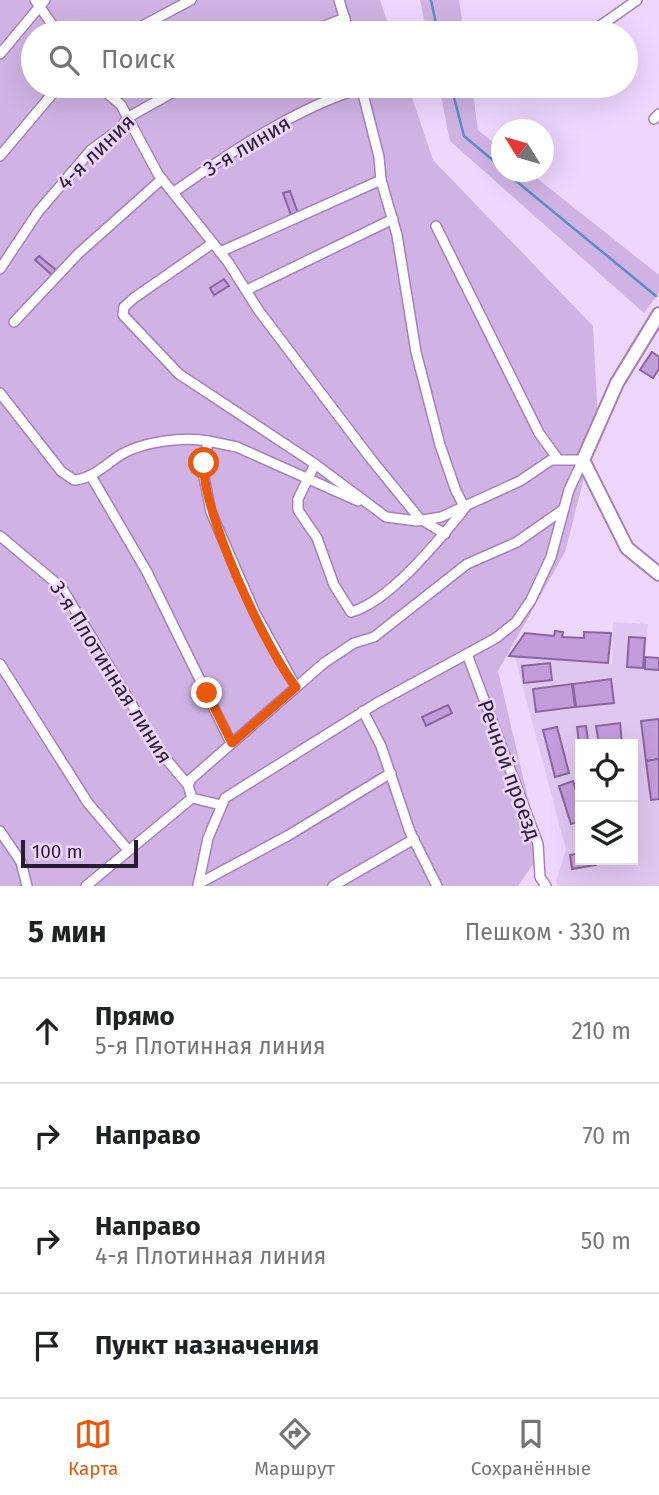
<!DOCTYPE html>
<html lang="ru">
<meta charset="utf-8">
<style>
body{margin:0;font-family:"Fira Sans",sans-serif;background:#f6f6f6;color:#202124}
.controls{position:absolute;right:21px;bottom:21px;display:grid;overflow:hidden;border-radius:0px;box-shadow:0 7px 28px #0002}
.controls button{width:63px;height:63px;display:grid;place-items:center;padding:0;border:0;border-bottom:2px solid #e0e0e0;background:#fff;color:#202124;font:35px sans-serif}
.compass{position:absolute;left:491px;top:119px;width:63px;height:63px;border-radius:50%;background:#fff;box-shadow:0 7px 28px #0002;rotate:307deg}
.scale{position:absolute;left:21px;bottom:18px;width:117px;box-sizing:border-box;padding-left:7px;border:4px solid #2a1b34;border-top:0;font-size:19px;line-height:24px;white-space:nowrap;color:#2a1b34;-webkit-text-stroke:5px #eed6fe;paint-order:stroke}
.stop{position:absolute;width:21px;height:21px;margin:-16px;border:5px solid #ea580c;border-radius:50%;background:#fff}
.stop.end{background:#ea580c;border-color:#fff;box-shadow:0 2px 7px #0008}
.list{margin:0;padding:0;list-style:none}
h2{display:flex;justify-content:space-between;align-items:center;height:91px;margin:0;padding:0 28px;font-size:30px}
h2 small{font-size:23px;font-weight:400;color:#757577}
.list li{display:grid;grid-template-columns:46px 1fr auto;gap:21px;align-items:center;box-sizing:border-box;height:105px;padding:0 28px;border-top:2px solid #e0e0e0}
.list b{display:block;font-size:26px;white-space:nowrap}
.list p{margin:0;font-size:23px;white-space:nowrap;color:#757577}
.list em{font-size:23px;font-style:normal;color:#757577}
.icon{flex:none;width:38px;height:38px;fill:none;stroke:currentColor;stroke-width:2;stroke-linecap:round;stroke-linejoin:round}
.map{position:relative;flex:none;width:659px;height:886px;overflow:hidden}
.search{position:absolute;background:#fff;box-shadow:0 7px 28px #0002;left:21px;right:21px;top:21px;height:77px;display:flex;align-items:center;gap:18px;box-sizing:border-box;padding:0 24px;border-radius:38px;color:#757577;font-size:26px}
.sheet{height:511px;background:#fff}
nav{display:flex;justify-content:space-around;align-items:center;box-sizing:border-box;height:98px;border-top:2px solid #e0e0e0;background:#fff;font-size:19px;color:#757577}
nav a{display:grid;justify-items:center;gap:4px}
nav .on{color:#ea580c}
.map>svg:first-child{display:block}
.built{fill:#e0c7f1;fill-rule:evenodd}
.green{fill:#d0b3e4}
.lines{fill:none;stroke-linecap:round;stroke-linejoin:round}
.stream{stroke:#5b8ec6;stroke-width:2.5}
.building{fill:#c39cdc;stroke:#8a65a0;stroke-width:2}
.street-casing{stroke:#a680bd;stroke-width:12}
.secondary-casing{stroke:#a680bd;stroke-width:16}
.street{stroke:#fff;stroke-width:9}
.secondary{stroke:#fff;stroke-width:12}
.route{stroke:#ea580c;stroke-width:9}
.labels{text-anchor:middle;dominant-baseline:central;stroke-width:5;stroke-linejoin:round;paint-order:stroke}
.street-label{font-size:21px;fill:#2a1b34;stroke:#eed6fe}
</style>
<div class="map">
<svg width="659" height="886" viewBox="0 0 659 886">
<rect width="100%" height="100%" fill="#eed6fe"/>
<path class="built" d="M 613,622 L 648,624 L 644,670 L 659,670 L 659,886 L 558,886 L 556,881 L 566,850 L 515,657 L 612,664 ZM 580,744 L 633,744 L 633,860 L 580,860 Z"/>
<g class="green">
<polygon points="0,0 380,0 391,33 33,33 33,86 408,86 433,160 593,326 598,423 565,552 498,671 541,853 518,886 0,886"/>
<polygon points="420,0 459,0 464,33 427,33"/>
<polygon points="439,86 472,86 478,130 501,149 502,172 529,172 659,275 659,293 644,313 450,141"/>
</g>
<g class="lines">
<g class="stream">
<polyline points="431,0 438,33"/>
<polyline points="451,86 464,136 502,168"/>
<polyline points="505,172 656,296"/>
</g>
</g>
<g class="building">
<polygon points="290,191 298,213 291,215 283,193"/>
<polygon points="39,256 56,270 52,275 35,260"/>
<polygon points="224,279 229,286 214,295 210,288"/>
<polygon points="652,352 659,357 659,369 653,378 640,370"/>
<polygon points="555,631 563,632 562,637 584,638 584,632 611,633 608,663 509,656 525,633 554,636"/>
<polygon points="629,637 645,638 643,668 627,667"/>
<polygon points="645,657 659,658 659,670 645,669"/>
<polygon points="550,663 552,680 524,683 522,666"/>
<polygon points="611,679 614,703 576,707 573,684"/>
<polygon points="572,684 575,707 536,712 533,689"/>
<polygon points="448,705 452,713 426,726 422,717"/>
<polygon points="659,719 659,759 646,761 641,721"/>
<polygon points="620,723 622,744 599,744 596,726"/>
<polygon points="586,726 588,741 579,743 577,727"/>
<polygon points="557,727 569,773 555,777 543,730"/>
<polygon points="659,759 659,799 651,800 646,761"/>
<polygon points="573,781 580,804 580,821 571,824 559,786"/>
<polygon points="579,844 580,844 580,860 596,860 596,865 572,869 570,855 580,853"/>
</g>
<g class="lines">
<defs>
<g id="street">
<polyline points="35,0 58,33"/>
<polyline points="339,0 349,33"/>
<polyline points="129,33 191,0"/>
<polyline points="306,33 345,18"/>
<polyline points="590,33 637,0"/>
<polyline points="0,54 45,0"/>
<polyline points="99,86 121,105 158,174 228,262 259,311 371,459 419,518 445,534"/>
<polyline points="361,86 379,157 381,180 397,235 416,352 440,445 456,491 465,508"/>
<polyline points="654,119 659,114"/>
<polyline points="0,156 59,86"/>
<path d="M 174,192 C 231,152 294,109 361,88"/>
<polyline points="436,226 539,433 557,458"/>
<polyline points="220,252 381,180"/>
<polyline points="0,269 38,212 91,150 121,128 127,118 184,86"/>
<polyline points="247,290 393,219"/>
<polyline points="14,322 79,253 162,179"/>
<path d="M 0,393 L 61,471 L 74,480 C 93,479 107,463 122,454 C 143,442 184,436 208,441 L 203,472 L 211,512 L 255,613 L 296,687"/>
<polyline points="208,441 237,447 358,501"/>
<path d="M 315,464 L 298,499 L 298,510 L 317,538 L 334,585 L 351,612 C 389,602 438,541 462,512"/>
<polyline points="91,476 147,572 231,743"/>
<polyline points="0,536 62,588 161,753 188,785"/>
<polyline points="467,654 538,844 540,877 546,886"/>
<polyline points="0,664 88,803 128,850"/>
<polyline points="363,711 381,746 410,832 437,886"/>
<polyline points="192,798 188,785 191,779 324,663 354,643 374,637 467,564 517,542 564,509"/>
<polyline points="192,798 221,805"/>
<polyline points="0,831 21,862 27,886"/>
<polyline points="198,884 289,835 391,773"/>
<polyline points="86,886 192,798"/>
<polyline points="198,886 208,838 225,798 377,703 496,638 516,622 531,600 551,557 569,490 583,460 551,460 520,481 441,517 417,521 386,517 315,464 179,374 123,315 124,307 134,298 213,243"/>
<polyline points="333,886 414,839"/>
</g>
<polyline id="secondary" points="659,314 617,383 583,460 627,548 659,574"/>
</defs>
<use href="#street" class="street-casing"/>
<use href="#secondary" class="secondary-casing"/>
<use href="#street" class="street"/>
<use href="#secondary" class="secondary"/>
</g>
<g class="lines">
<path class="route" d="M 204,463 C 200,508 266,650 296,687 L 232,743 L 207,693"/>
</g>
<g class="labels">
<g class="street-label">
<text transform="translate(247 146) rotate(-31)">3-я линия</text>
<text transform="translate(96 152) rotate(-44)">4-я линия</text>
<text transform="translate(111 672) rotate(58)">3-я Плотинная линия</text>
<text transform="translate(509 770) rotate(70)">Речной проезд</text>
</g>
</g>
</svg>
<div class="controls">
<button><svg class="icon" aria-label="locate" viewBox="0 0 24 24"><circle cx="12" cy="12" r="6"/><path d="M12 2v4M12 18v4M2 12h4M18 12h4"/></svg></button>
<button><svg class="icon" aria-label="layers" viewBox="0 0 24 24"><path d="M12 4l9 5-9 5-9-5zM3 14l9 5 9-5"/></svg></button>
</div>
<svg class="compass" viewBox="-18 -18 36 36"><path d="M0-13l5 13h-10z" fill="#e53935"/><path d="M0 13l5-13h-10z" fill="#757577"/></svg>
<div class="scale">100 m</div>
<div class="stop" style="left:204px;top:463px"></div>
<div class="stop end" style="left:207px;top:693px"></div>
<div class="search"><svg class="icon" aria-label="search" viewBox="0 0 24 24"><circle cx="10" cy="10" r="6"/><path d="M15 15l6 6"/></svg>Поиск</div>
</div>
<section class="sheet">
<h2>5 мин<small>Пешком · 330 m</small></h2>
<ul class="list">
<li><svg class="icon" aria-label="ahead" viewBox="0 0 24 24"><path d="M12 20V5M6 11l6-6 6 6"/></svg><div><b>Прямо</b><p>5-я Плотинная линия</p></div><em>210 m</em></li>
<li><svg class="icon" aria-label="right" viewBox="0 0 24 24"><path d="M7 20v-9h11M14 6l5 5-5 5"/></svg><div><b>Направо</b></div><em>70 m</em></li>
<li><svg class="icon" aria-label="right" viewBox="0 0 24 24"><path d="M7 20v-9h11M14 6l5 5-5 5"/></svg><div><b>Направо</b><p>4-я Плотинная линия</p></div><em>50 m</em></li>
<li><svg class="icon" aria-label="arrive" viewBox="0 0 24 24"><path d="M6 21V4h12l-3 4 3 4H6"/></svg><div><b>Пункт назначения</b></div></li>
</ul>
</section>
<nav>
<a class="on"><svg class="icon" aria-label="map" viewBox="0 0 24 24"><path d="M3 6l6-2 6 2 6-2v14l-6 2-6-2-6 2zM9 4v14M15 6v14"/></svg>Карта</a>
<a><svg class="icon" aria-label="directions" viewBox="0 0 24 24"><path d="M12 3l9 9-9 9-9-9zM9 14v-3h6M13 9l2 2-2 2"/></svg>Маршрут</a>
<a><svg class="icon" aria-label="saved" viewBox="0 0 24 24"><path d="M7 4h10v16l-5-4-5 4z"/></svg>Сохранённые</a>
</nav>
